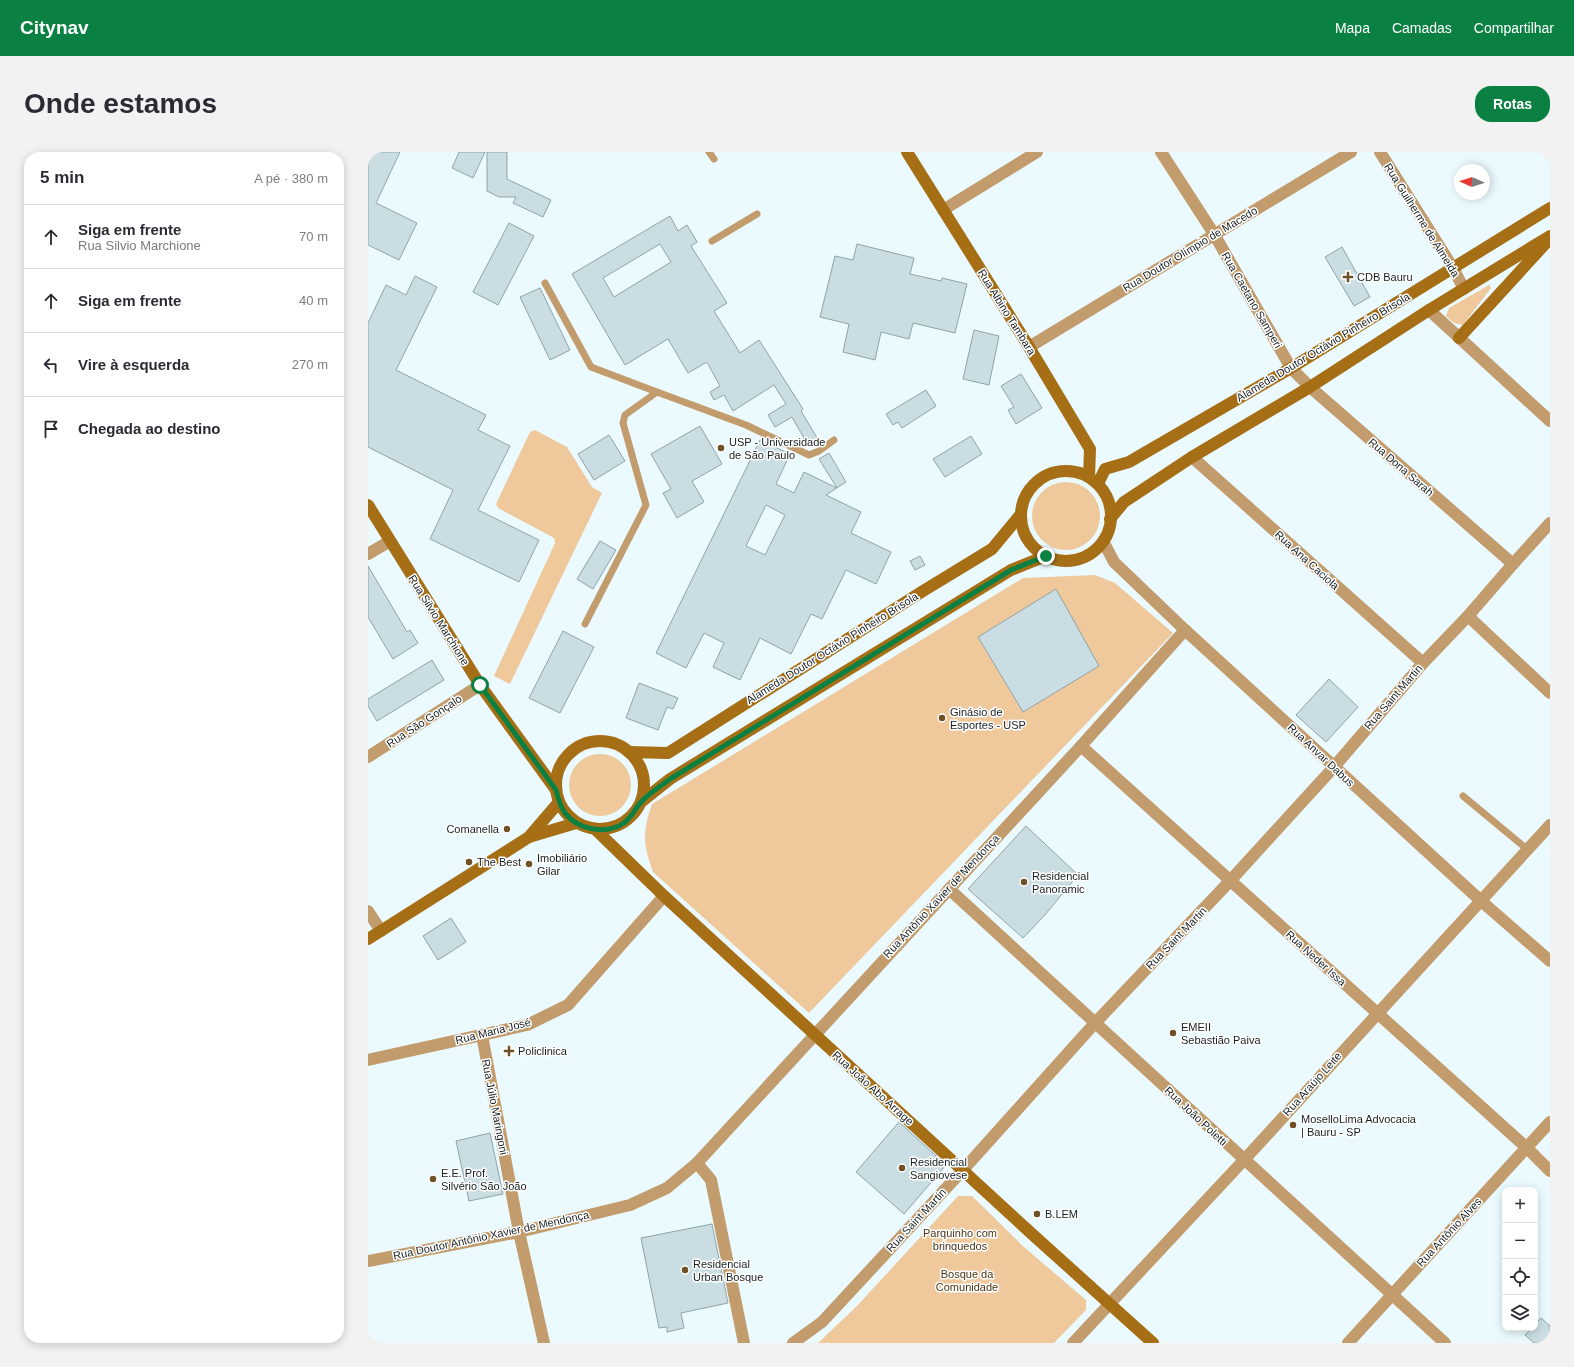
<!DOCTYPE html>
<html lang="pt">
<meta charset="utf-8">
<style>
body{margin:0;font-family:Arial,sans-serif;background:#f2f2f3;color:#2b2b33}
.controls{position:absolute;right:12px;bottom:12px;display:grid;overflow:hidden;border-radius:8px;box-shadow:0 2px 10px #0003}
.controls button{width:36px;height:36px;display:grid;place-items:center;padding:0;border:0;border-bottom:1px solid #e1e1e2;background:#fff;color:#2b2b33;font:20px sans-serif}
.compass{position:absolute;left:1086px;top:12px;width:36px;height:36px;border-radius:50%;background:#fff;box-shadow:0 2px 10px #0003;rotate:273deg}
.stop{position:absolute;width:12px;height:12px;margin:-9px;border:3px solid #0b8043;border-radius:50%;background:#fff}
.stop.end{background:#0b8043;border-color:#fff;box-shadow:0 1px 4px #0008}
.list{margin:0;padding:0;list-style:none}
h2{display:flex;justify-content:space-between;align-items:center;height:52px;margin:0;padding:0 16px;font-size:17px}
h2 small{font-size:13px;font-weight:400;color:#7c7c81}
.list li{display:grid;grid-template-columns:26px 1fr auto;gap:12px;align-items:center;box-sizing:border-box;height:64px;padding:0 16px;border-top:1px solid #e1e1e2}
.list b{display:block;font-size:15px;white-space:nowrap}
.list p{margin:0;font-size:13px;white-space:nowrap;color:#7c7c81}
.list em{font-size:13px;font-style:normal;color:#7c7c81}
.icon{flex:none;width:22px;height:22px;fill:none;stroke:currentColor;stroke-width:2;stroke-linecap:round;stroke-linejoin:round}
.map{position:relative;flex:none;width:1182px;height:1191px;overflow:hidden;border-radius:16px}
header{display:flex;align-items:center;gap:24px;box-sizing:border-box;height:56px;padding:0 20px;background:#0b8043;color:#fff}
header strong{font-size:19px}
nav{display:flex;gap:22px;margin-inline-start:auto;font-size:14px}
.intro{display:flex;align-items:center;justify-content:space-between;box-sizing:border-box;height:96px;padding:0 24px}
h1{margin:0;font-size:28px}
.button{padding:10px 18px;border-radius:16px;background:#0b8043;color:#fff;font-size:14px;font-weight:700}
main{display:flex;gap:24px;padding:0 24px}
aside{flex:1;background:#fff;border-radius:16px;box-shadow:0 2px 10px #0003}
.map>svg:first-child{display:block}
.green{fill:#efc99b}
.building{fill:#c9dde2;stroke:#90a4a8;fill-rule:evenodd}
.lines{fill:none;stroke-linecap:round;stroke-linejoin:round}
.lane{stroke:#c29c6d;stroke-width:7}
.street{stroke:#c29c6d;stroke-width:12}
.secondary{stroke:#a66f16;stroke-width:12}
.route{stroke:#0b8043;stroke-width:5}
.poi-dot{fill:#705026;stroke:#fff;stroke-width:1.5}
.labels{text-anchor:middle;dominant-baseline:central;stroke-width:3;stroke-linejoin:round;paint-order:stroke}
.street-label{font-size:11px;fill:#181f21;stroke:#fff}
.poi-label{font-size:11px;fill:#181f21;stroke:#fff;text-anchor:start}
.park-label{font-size:11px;fill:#4c3414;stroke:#fff}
</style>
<header>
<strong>Citynav</strong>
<nav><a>Mapa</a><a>Camadas</a><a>Compartilhar</a></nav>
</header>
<div class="intro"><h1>Onde estamos</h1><a class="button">Rotas</a></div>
<main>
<aside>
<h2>5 min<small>A pé · 380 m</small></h2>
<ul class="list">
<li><svg class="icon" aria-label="ahead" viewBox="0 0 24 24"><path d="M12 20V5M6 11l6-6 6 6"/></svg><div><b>Siga em frente</b><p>Rua Silvio Marchione</p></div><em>70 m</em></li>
<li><svg class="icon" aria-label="ahead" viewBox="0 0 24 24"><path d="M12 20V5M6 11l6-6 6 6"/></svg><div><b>Siga em frente</b></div><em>40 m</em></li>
<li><svg class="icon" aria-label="left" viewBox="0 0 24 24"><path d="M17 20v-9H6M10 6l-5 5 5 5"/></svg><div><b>Vire à esquerda</b></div><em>270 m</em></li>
<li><svg class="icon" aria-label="arrive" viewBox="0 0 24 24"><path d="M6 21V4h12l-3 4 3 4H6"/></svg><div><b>Chegada ao destino</b></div></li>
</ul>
</aside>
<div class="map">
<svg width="1182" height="1191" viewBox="0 0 1182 1191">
<rect width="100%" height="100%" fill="#eafafe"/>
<g class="green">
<polygon points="1121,133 1123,136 1095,173 1086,171 1078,164 1081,156"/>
<polygon points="167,278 199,295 224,335 234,341 142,532 126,524 187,391 186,386 130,356 128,352 162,280"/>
<circle cx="698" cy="364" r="34"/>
<path d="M 727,423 L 747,431 L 805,481 L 441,861 L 285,720 C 275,691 274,682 284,652 L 655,426 Z"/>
<circle cx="232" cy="633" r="31"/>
<polygon points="590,1044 604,1044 656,1095 718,1148 718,1158 686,1191 450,1191 489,1154"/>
</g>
<g class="building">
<polygon points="0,0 32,0 8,51 49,71 31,108 0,93"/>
<polygon points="91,0 117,0 105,26 84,16"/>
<polygon points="119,0 139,0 139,27 183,48 175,65 145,51 148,45 131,45 119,39"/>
<path d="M 302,64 L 310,79 L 319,73 L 329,90 L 323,94 L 359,151 L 346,159 L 372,201 L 391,188 L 435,257 L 433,259 L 451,289 L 441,295 L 424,265 L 407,275 L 400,263 L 418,252 L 406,233 L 365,259 L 356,243 L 346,248 L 342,240 L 352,234 L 339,210 L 320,221 L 300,187 L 257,213 L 204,122 ZM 292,92 L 303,110 L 246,145 L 235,126 Z"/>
<polygon points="141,71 166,84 130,153 105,140"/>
<polygon points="489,92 546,106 542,122 573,129 574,126 599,132 587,181 545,171 541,187 513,180 507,208 475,200 481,172 452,165 467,104 485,108"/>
<polygon points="974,95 1002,145 986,154 957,105"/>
<polygon points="47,124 69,135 28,218 118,263 110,278 142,294 110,358 171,388 151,430 62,387 85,338 0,295 0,171 18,133 38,143"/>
<polygon points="172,136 202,198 182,208 152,145"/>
<polygon points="606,178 631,184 621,233 595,227"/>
<polygon points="653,222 674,256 648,272 640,258 646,255 633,234"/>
<polygon points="558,238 568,254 534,276 530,270 525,273 518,262"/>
<polygon points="332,274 354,312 324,329 336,350 309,366 295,341 303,337 283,302"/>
<polygon points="241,283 257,309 226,328 210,302"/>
<polygon points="603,284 614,302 577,325 565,307"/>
<path d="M 392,288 L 422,302 L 408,332 L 426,341 L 436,320 L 469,336 L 451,307 L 461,301 L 478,330 L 458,343 L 493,360 L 483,381 L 523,400 L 508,432 L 478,418 L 454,467 L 443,462 L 423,502 L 392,486 L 372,528 L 345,515 L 356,491 L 336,481 L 318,516 L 288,501 ZM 398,353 L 417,363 L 397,403 L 378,394 Z"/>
<polygon points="232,389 248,398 225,437 209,427"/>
<polygon points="552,404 557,413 547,418 542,409"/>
<polygon points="0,414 39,480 42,478 50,491 25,507 0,465"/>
<polygon points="688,437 731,514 655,560 610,485"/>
<polygon points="195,479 226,495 192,561 161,546"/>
<polygon points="64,508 76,528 9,569 0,554 0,547"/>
<polygon points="961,527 990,555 958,590 928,563"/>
<polygon points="271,531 310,546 305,557 299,555 290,578 258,566"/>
<polygon points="658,674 710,723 676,764 655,786 600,737"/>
<polygon points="83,766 98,790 70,808 55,784"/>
<polygon points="531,970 578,1013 536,1062 488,1020"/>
<polygon points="122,981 135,1042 101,1049 88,989"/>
<polygon points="344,1072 360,1151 313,1161 316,1176 299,1180 299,1175 291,1176 273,1086"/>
<polygon points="1173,1166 1182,1174 1182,1191 1166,1191 1157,1183 1164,1176 1167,1176 1167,1172"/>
</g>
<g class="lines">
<g class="lane">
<polyline points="341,0 346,7"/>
<polyline points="344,89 389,62"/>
<polyline points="177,131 223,215 289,240"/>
<polyline points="217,472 278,353 255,271 257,263 289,240 378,273 441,303 451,299 466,288"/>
<polyline points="1095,644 1159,697"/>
</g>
<g class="street">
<polyline points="793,0 846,82 923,216 942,235 1145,412"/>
<polyline points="1012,0 1085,116 1096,137"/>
<polyline points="575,58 669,0"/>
<polyline points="1061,158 1182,269"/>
<polyline points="661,195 983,0"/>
<polyline points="824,305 1055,511"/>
<polyline points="735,389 746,410 817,478 1112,748 1182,809"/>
<polyline points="0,402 22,389"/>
<polyline points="1100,464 1182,541"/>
<polyline points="713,594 1159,996 1182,1019"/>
<polyline points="0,605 112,533"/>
<polyline points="581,737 1077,1191"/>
<polyline points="0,759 13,779"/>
<polyline points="114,883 151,1080 176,1191"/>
<polyline points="0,908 159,873 200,853 296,744"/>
<polyline points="329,1011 343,1028 376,1191"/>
<polyline points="0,1109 151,1080 262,1053 299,1036 329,1011 713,594 817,478"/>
<polyline points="425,1191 454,1170 595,1018 727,871 862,729 966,615 1055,511 1100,464 1145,412 1182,371"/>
<polyline points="705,1191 876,1008 1182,673"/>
<polyline points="980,1191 1182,970"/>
</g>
<g class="secondary">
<polyline points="539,0 661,195 722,297 721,325"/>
<polyline points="1091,186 1177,92"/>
<circle cx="698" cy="364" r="45"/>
<polyline points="730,332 737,317 761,310 923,216 1182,56"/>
<polyline points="0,353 112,533 188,638"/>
<polyline points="742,367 756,350 824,305 942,235 1061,158 1182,84"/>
<circle cx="232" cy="633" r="44"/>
<polyline points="261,600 300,601 555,439 624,397 653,362"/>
<polyline points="273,650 302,627 643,418 678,404"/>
<polyline points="228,678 296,744 664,1082 785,1191"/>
<polyline points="161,685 191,650"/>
<polyline points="0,787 161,685 208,671"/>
</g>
</g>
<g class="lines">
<path class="route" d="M 112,533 L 188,638 C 190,646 192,654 197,661 C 210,678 238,683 256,671 C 264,665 267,657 273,650 C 281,641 293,634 302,627 L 643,418 L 678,404"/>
</g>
<g class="poi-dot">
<path d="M978 119h4v4h4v4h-4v4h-4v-4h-4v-4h4z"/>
<circle cx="353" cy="296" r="4"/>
<circle cx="574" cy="566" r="4"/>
<circle cx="139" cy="677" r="4"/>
<circle cx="101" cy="710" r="4"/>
<circle cx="161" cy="712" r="4"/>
<circle cx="656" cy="730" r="4"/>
<circle cx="805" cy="881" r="4"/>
<path d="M139 893h4v4h4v4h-4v4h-4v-4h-4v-4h4z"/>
<circle cx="925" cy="973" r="4"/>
<circle cx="534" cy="1016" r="4"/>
<circle cx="65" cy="1027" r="4"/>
<circle cx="669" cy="1062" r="4"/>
<circle cx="317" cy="1118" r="4"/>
</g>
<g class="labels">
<g class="street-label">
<text transform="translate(1054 68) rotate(58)">Rua Guilherme de Almeida</text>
<text transform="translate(822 97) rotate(-31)">Rua Doutor Olímpio de Macedo</text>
<text transform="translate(884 148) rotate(60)">Rua Caetano Samperi</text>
<text transform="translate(639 160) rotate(58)">Rua Albino Tambara</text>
<text transform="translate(955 195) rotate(-31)">Alameda Doutor Octávio Pinheiro Brisola</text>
<text transform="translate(1033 315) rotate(41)">Rua Dona Sarah</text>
<text transform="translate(939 408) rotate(42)">Rua Ana Caciola</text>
<text transform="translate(71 468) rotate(58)">Rua Silvio Marchione</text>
<text transform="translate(464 496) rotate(-32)">Alameda Doutor Octávio Pinheiro Brisola</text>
<text transform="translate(1025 545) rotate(-49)">Rua Saint Martin</text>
<text transform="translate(56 569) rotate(-33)">Rua São Gonçalo</text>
<text transform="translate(953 603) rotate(43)">Rua Anvar Dabus</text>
<text transform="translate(573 744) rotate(-47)">Rua Antônio Xavier de Mendonça</text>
<text transform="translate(808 786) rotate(-46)">Rua Saint Martin</text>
<text transform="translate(948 806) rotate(42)">Rua Neder Issa</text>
<text transform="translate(125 879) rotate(-14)">Rua Maria José</text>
<text transform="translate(944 932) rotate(-48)">Rua Araújo Leite</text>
<text transform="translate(505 936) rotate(42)">Rua João Abo Arrage</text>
<text transform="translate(127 955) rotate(79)">Rua Júlio Maringoni</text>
<text transform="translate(828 964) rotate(43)">Rua João Poletti</text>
<text transform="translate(548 1068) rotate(-47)">Rua Saint Martin</text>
<text transform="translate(1081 1080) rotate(-47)">Rua Antônio Alves</text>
<text transform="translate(123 1083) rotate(-12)">Rua Doutor Antônio Xavier de Mendonça</text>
</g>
<g class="poi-label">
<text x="989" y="125">CDB Bauru</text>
<text x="361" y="290">USP - Universidade<tspan x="361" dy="13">de São Paulo</tspan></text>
<text x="582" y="560">Ginásio de<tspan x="582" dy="13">Esportes - USP</tspan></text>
<text x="131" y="677" text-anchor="end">Comanella</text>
<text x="169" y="706">Imobiliário<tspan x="169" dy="13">Gilar</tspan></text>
<text x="109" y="710">The Best</text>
<text x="664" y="724">Residencial<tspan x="664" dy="13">Panoramic</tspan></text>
<text x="813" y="875">EMEII<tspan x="813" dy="13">Sebastião Paiva</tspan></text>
<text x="150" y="899">Policlinica</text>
<text x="933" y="967">MoselloLima Advocacia<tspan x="933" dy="13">| Bauru - SP</tspan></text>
<text x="542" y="1010">Residencial<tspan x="542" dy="13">Sangiovese</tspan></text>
<text x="73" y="1021">E.E. Prof.<tspan x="73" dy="13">Silvério São João</tspan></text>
<text x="677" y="1062">B.LEM</text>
<text x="325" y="1112">Residencial<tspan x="325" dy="13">Urban Bosque</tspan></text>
</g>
<g class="park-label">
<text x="592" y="1081">Parquinho com<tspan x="592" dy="13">brinquedos</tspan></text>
<text x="599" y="1122">Bosque da<tspan x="599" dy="13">Comunidade</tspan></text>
</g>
</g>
</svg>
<div class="controls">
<button>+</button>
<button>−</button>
<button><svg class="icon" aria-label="locate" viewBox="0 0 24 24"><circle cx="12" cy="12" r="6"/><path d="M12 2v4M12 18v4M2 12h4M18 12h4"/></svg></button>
<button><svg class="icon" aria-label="layers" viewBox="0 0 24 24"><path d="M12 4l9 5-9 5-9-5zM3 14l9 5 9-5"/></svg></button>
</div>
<svg class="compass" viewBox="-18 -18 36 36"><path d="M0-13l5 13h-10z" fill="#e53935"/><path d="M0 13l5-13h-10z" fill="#7c7c81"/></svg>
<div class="stop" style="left:112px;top:533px"></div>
<div class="stop end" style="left:678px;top:404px"></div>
</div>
</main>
